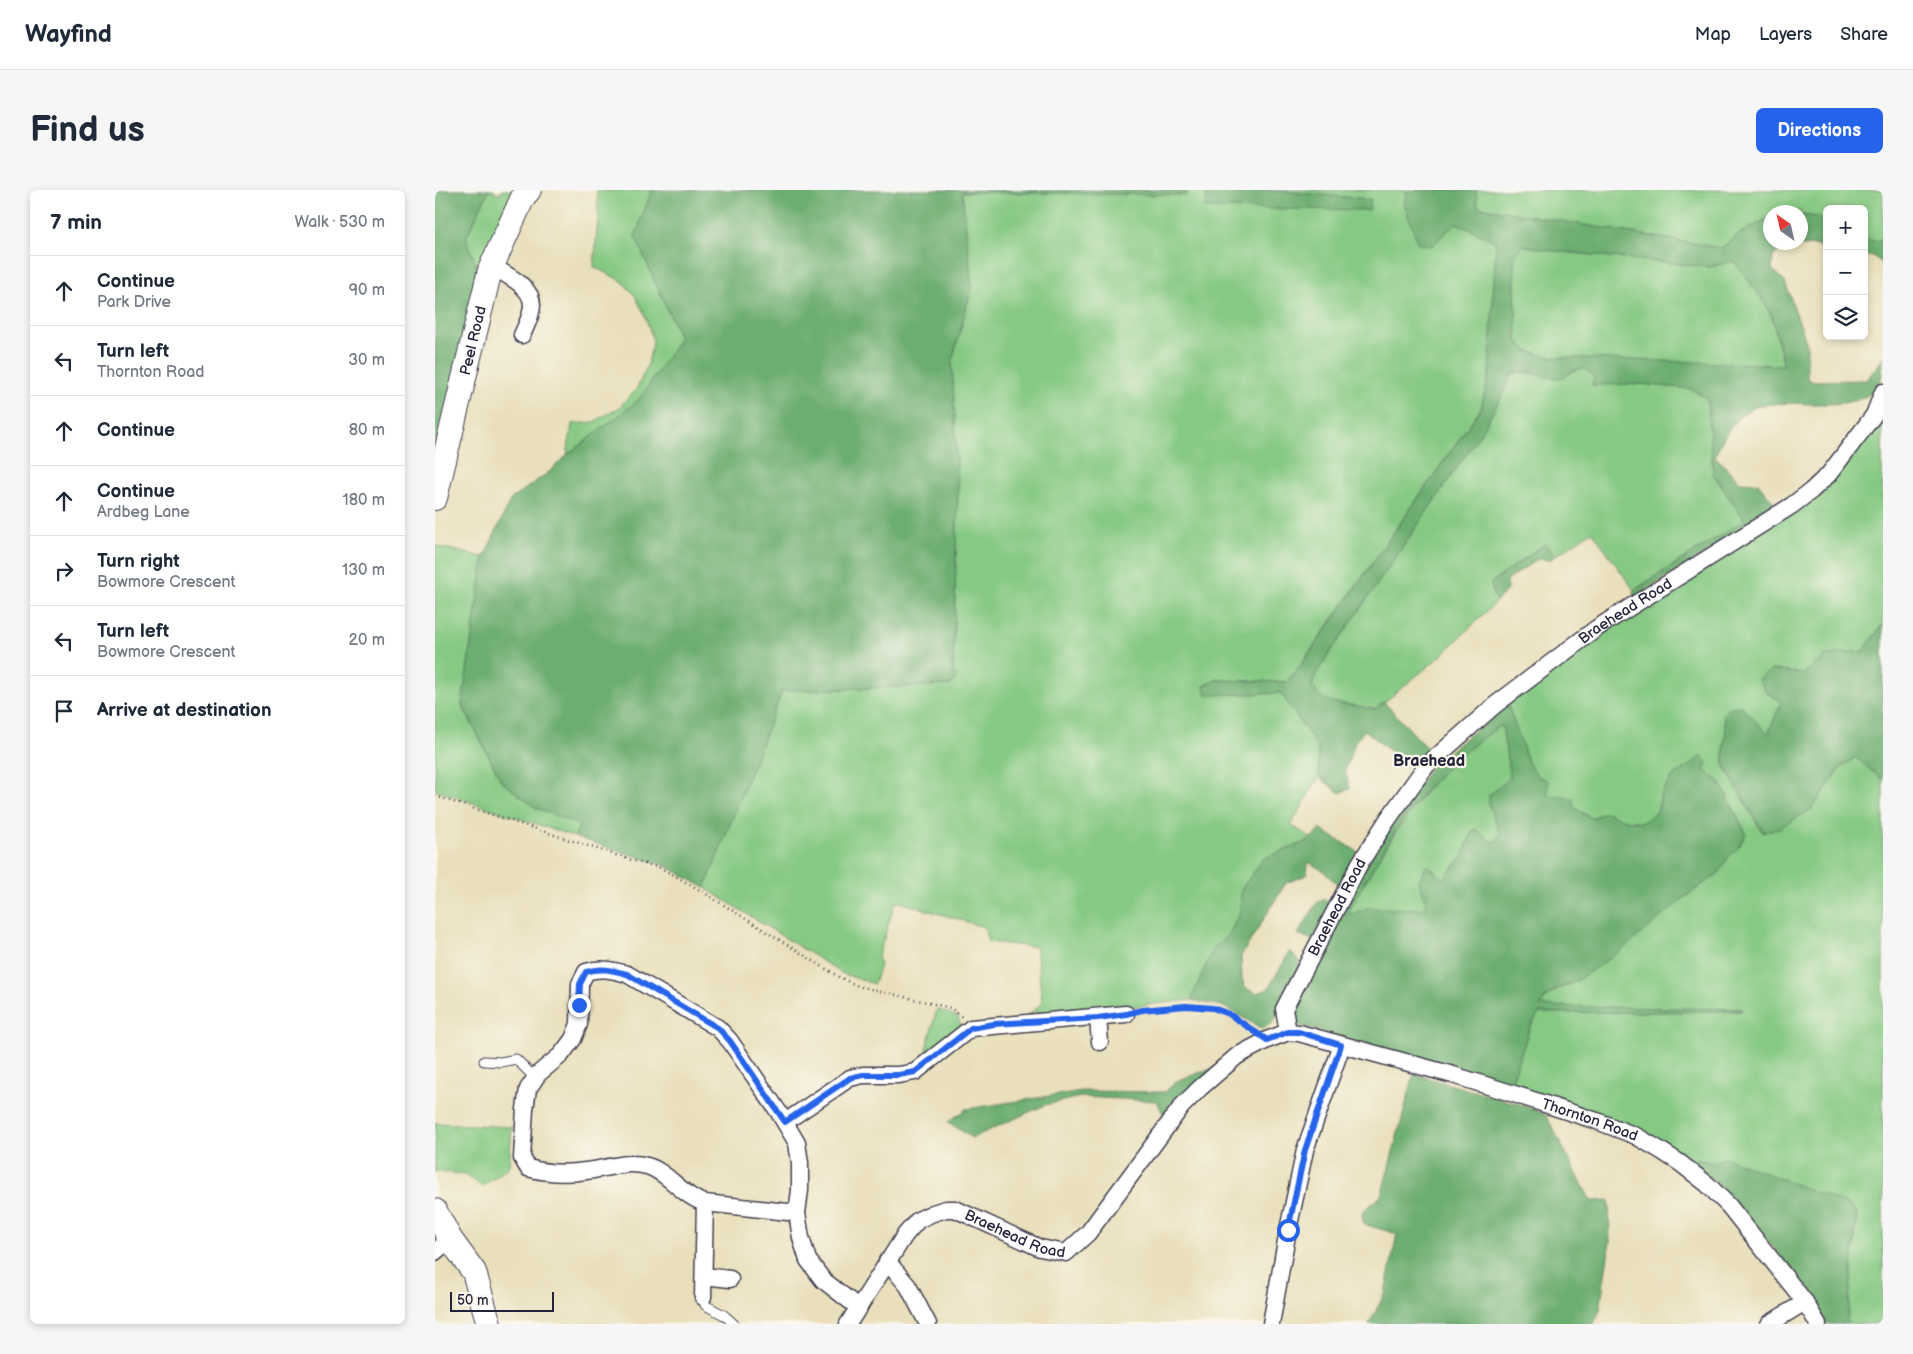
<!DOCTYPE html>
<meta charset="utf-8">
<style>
body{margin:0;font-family:"Balsamiq Sans",sans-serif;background:#f6f6f7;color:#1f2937}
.controls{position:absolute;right:15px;top:15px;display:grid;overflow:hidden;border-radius:8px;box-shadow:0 2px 8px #0003}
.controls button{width:45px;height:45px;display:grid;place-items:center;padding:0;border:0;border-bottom:1px solid #e0e1e3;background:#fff;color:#1f2937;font:25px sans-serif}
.compass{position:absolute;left:1328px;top:15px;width:45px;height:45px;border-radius:50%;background:#fff;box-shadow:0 2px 8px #0003;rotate:326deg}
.scale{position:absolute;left:15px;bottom:12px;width:104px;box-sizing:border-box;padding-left:5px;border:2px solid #22223b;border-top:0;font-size:14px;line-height:18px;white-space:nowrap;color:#22223b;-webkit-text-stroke:4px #fbf7ec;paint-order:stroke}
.stop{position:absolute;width:15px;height:15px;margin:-11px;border:4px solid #2563eb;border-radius:50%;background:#fff}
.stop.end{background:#2563eb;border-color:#fff;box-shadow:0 1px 5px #0008}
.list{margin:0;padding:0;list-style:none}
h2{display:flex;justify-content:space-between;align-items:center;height:65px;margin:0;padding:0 20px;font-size:21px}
h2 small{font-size:16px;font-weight:400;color:#747a83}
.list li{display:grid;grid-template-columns:32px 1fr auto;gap:15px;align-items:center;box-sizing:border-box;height:70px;padding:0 20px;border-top:1px solid #e0e1e3}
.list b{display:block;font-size:19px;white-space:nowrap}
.list p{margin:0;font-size:16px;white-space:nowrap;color:#747a83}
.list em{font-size:16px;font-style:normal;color:#747a83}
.icon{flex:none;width:28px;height:28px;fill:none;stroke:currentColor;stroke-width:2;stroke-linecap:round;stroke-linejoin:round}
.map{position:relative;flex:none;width:1448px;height:1134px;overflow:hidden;border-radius:8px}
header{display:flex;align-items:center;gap:30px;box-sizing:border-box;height:70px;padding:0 25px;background:#fff;border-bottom:1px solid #e0e1e3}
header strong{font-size:24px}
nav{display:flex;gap:28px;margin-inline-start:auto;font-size:18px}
.intro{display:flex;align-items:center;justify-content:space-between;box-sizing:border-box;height:120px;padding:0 30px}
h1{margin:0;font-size:35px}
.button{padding:12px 22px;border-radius:8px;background:#2563eb;color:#fff;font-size:18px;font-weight:700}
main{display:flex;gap:30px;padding:0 30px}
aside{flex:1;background:#fff;border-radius:8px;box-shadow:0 2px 8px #0003}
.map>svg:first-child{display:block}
.green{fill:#85c982;stroke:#54765e}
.forest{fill:#6cad70;stroke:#476856;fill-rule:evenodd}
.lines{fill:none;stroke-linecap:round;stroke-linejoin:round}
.lane-casing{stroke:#403e4e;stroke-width:11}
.street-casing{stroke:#403e4e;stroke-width:19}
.secondary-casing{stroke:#403e4e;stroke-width:26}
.path{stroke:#403e4e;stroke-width:2.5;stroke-dasharray:1 4;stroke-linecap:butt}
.lane{stroke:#fff;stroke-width:9}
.street{stroke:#fff;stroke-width:16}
.secondary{stroke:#fff;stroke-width:24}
.route{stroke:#2563eb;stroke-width:6}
.labels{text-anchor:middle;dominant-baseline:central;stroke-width:4.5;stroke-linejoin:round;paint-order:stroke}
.street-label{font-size:15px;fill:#22223b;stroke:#fbf7ec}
.neighbourhood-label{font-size:16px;font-weight:bold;fill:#22223b;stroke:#fbf7ec}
</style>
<header>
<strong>Wayfind</strong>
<nav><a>Map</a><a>Layers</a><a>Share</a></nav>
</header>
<div class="intro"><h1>Find us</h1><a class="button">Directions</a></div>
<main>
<aside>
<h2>7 min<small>Walk · 530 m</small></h2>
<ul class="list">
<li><svg class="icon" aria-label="ahead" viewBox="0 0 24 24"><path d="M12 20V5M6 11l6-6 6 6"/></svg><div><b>Continue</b><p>Park Drive</p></div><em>90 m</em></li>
<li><svg class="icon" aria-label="left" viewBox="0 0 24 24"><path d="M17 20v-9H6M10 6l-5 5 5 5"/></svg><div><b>Turn left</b><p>Thornton Road</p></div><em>30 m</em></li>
<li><svg class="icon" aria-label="ahead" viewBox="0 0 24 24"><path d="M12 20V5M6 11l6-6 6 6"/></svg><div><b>Continue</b></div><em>80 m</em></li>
<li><svg class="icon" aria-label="ahead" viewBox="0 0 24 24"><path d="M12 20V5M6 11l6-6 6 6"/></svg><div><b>Continue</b><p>Ardbeg Lane</p></div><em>180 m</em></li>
<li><svg class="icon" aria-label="right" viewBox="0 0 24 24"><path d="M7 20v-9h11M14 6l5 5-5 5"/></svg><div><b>Turn right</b><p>Bowmore Crescent</p></div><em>130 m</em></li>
<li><svg class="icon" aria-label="left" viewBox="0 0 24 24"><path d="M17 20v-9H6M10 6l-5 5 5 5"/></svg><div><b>Turn left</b><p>Bowmore Crescent</p></div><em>20 m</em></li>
<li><svg class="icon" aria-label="arrive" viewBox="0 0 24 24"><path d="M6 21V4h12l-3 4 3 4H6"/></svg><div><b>Arrive at destination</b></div></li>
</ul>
</aside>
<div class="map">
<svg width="1448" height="1134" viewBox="0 0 1448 1134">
<rect width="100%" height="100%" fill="#fbf7ec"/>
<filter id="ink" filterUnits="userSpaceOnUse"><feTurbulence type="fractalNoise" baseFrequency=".02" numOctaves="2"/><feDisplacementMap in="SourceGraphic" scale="10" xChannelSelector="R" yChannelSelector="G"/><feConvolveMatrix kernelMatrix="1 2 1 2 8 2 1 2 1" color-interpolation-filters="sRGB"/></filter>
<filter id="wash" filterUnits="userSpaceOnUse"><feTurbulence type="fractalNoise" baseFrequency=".0096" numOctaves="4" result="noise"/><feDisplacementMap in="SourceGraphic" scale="20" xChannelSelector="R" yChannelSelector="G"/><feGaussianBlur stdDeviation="1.12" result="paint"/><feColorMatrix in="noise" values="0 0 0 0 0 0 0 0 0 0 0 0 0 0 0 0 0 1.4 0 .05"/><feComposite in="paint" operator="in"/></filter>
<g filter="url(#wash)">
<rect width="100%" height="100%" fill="#e9dfbb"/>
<g class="green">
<polygon points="54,0 59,0 59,3 66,3 67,0 81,0 45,85 31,48"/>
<polygon points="162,0 217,0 200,46 245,148 204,210 132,265 137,234 158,232 184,218 202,198 213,174 218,150 209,123 200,106 187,91 159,77 163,27"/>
<path d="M 751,0 L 972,0 C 966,28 980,37 997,55 L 1021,33 L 1061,52 L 1054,186 L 1046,218 L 862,480 L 851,492 L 781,490 L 769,496 L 771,505 L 846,503 L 883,558 L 884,587 L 856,635 L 876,648 L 873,651 L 828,669 L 806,700 L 805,723 L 795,743 L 778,759 L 756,810 L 693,817 L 596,823 L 607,812 L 601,757 L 553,752 L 549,737 L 465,712 L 460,713 L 443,767 L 445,775 L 439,794 L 408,784 L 270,698 L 347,501 L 515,495 L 521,488 L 518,482 L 523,294 L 517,171 L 537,97 L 527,2 L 751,5 Z"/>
<polygon points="1041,0 1448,0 1448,51 1429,50 1429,19 1392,19 1392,32 1384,27 1366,25 1366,22 1336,22 1335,27 1304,44 1286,58 1043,17"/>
<polygon points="1087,55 1119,61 1275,77 1299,70 1327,109 1337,127 1349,176 1114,167 1092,161 1082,150 1079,67"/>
<polygon points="1149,178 1159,187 1157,195 1206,194 1256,199 1272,208 1278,284 1310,330 1199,400 1157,341 1120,366 1109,354 1056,393 1058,405 1062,411 1006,466 941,519 901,513 886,508 877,496 882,482 1047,241 1067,206 1077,183 1093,182 1110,187"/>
<path d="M 1447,232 L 1448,433 L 1429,461 L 1393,465 L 1368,484 L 1337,480 L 1331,502 L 1346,512 L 1333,544 L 1306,516 L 1288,525 C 1295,546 1285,559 1290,577 L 1324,637 L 1328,642 L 1377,619 L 1406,577 L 1421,567 L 1448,590 L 1448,1134 L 1412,1134 L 1422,1023 L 1280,972 L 1249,969 L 1210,942 L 1075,896 L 1095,837 L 1104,823 L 1306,821 L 1306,819 L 1104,817 C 1113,802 1125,798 1140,792 L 1250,707 L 1284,683 L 1292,669 L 1304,657 L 1311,643 L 1285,592 L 1269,580 L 1226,605 L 1222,622 L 1208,632 L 1189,630 L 1172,622 L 1156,628 L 1138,617 L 1129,605 L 1119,607 L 1111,604 L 1103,586 L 1094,574 L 1072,513 L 1181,435 L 1369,314 L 1441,235 Z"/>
<polygon points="0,356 49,367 27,515 67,592 101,618 144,635 140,647 0,600"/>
<path d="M 1067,535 L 1075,588 L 1054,615 L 1065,644 L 1061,652 L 1057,652 L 1038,640 L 1027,667 L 1009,689 L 992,675 L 984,690 L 991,712 L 990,719 L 963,719 L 915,725 L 915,717 C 948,662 980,604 1029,562 C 1041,552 1054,544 1067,535 Z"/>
<polygon points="502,819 523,827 526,837 489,866"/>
<polygon points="0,933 77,937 74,977 47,997 31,984 0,982"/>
</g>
<g class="forest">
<polygon points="0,0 54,0 31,48 45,85 0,272 0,153 2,150 0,150"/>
<polygon points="217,0 751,0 752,5 527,2 537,97 517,171 523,294 518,482 521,488 516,495 347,501 270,698 231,676 140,647 144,635 101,618 67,592 27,514 49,367 76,309 114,282 132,265 204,210 245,148 200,46"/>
<polygon points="776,0 828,0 936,9 934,20 770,18 772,4"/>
<path d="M 972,0 L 1041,0 L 1043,17 L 1286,58 L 1304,44 L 1335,27 L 1336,52 L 1366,52 L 1366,25 L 1384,27 L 1392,32 L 1392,62 L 1382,55 L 1349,57 L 1338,66 L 1337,79 L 1350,92 L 1372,154 L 1372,186 L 1375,191 L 1431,190 L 1445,173 L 1448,166 C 1448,176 1448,191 1441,199 C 1414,226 1356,206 1321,217 C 1300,225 1288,247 1280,266 L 1305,292 L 1323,293 L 1340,314 L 1362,303 L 1380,285 L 1384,288 L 1365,305 L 1200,407 L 1197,402 L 1310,330 L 1278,284 L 1272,208 L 1256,199 L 1206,194 L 1157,195 L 1159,187 L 1149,178 L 1137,181 L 1129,188 L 1110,187 L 1093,182 L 1077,183 L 1067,206 L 1047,241 L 882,482 L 877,496 L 886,508 L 901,513 L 940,519 L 949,512 L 997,563 L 980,582 L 930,540 L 921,550 L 910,580 L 915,599 L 905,603 L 884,587 L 883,558 L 846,503 L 771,505 L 769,496 L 781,490 L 851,492 L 863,480 L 1046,218 L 1054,186 L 1061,52 L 1021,33 L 997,56 L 983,54 L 969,13 ZM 1087,55 L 1119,61 L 1275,77 L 1299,71 L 1327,109 L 1337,127 L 1349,175 L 1114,167 L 1092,161 L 1082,150 L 1079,67 Z"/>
<polygon points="1429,50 1448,51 1448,73 1437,66 1429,66"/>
<polygon points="1110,354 1120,366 1115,370 1103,369 1072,390 1072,400 1062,411 1058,405 1056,393"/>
<path d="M 1448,433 L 1448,590 L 1420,567 L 1406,577 L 1377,619 L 1343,639 L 1328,642 L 1290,577 C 1285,559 1295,546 1288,525 L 1296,517 L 1306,516 L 1333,544 L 1346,512 L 1331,502 L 1323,489 L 1337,480 L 1368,484 L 1393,465 L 1429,461 Z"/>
<path d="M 1072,513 L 1094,574 L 1103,586 L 1113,591 L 1112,604 C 1121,608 1128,605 1138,608 L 1138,617 L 1156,628 L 1172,622 L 1189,630 L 1208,632 L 1222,622 L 1226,605 L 1235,589 L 1267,566 L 1272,573 L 1269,580 L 1285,592 L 1311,643 L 1304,657 L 1292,669 L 1284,683 L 1250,707 L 1188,759 L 1140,792 L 1123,798 L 1110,808 L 1105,816 L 1307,819 L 1306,821 L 1104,823 L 1095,837 L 1075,896 L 863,835 L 858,827 L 862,807 L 915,699 L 995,578 ZM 1067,535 L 1075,588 L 1054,605 L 1054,615 L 1065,644 L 1061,652 L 1057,652 L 1040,639 L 1038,640 L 1027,667 L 1009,689 L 992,675 L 984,690 L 991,712 L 990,719 L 932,718 L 915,725 L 915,717 C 931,691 945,665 961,640 C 987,599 1026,561 1067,535 Z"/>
<polygon points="885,639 925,663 908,696 903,695 887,680 873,672 872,685 851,693 806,766 807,788 810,798 822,803 833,799 855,761 866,773 839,831 828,839 787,816 756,810 778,759 795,743 805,723 806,700 828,669 873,651"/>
<polygon points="889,708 897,716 877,750 863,744 882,713"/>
<polygon points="782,877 728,924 722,911 646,907 610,915 537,948 513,932 531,919 647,901 730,902 743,890"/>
<polygon points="979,884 1094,917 1111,925 1156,1011 1174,1010 1175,1052 1165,1120 1159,1134 934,1134 950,1103 962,1044 928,1034 927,1022 946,1006"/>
<polygon points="1289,967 1412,1014 1422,1023 1412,1134 1391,1134 1383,1119 1344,1064 1285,996 1249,969 1280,972"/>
</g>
</g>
<g filter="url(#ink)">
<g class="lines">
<defs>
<g id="lane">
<polyline points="49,871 66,872 81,869 100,888"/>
<polyline points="268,1107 270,1115 289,1125 299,1134"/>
</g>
<g id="street">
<path d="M 57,76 C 71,85 97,96 97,115 C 97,125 91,136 87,145"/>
<polyline points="663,828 665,852"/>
<path id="s1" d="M 853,842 L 849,819 L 925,673 L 953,629 L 991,576 L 1060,515 L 1162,438 L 1356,316 L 1376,301 L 1394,284 L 1439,225 L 1448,202"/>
<polyline points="350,932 415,888 428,885 464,885 480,882 536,838 691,824"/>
<path d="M 362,1023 L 270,1013 C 248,1007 232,981 212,976 C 191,970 172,979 151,981 C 132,984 111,983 93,978 L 87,968 L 90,919 L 93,899 L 103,884 L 126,865 L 138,849 L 144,834 L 145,794 L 151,782 C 165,777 177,780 192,784 L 283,838 L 295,851 L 343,921 L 362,953 L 365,973 L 365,1000 L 362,1023 L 366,1048 L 373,1070 L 388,1090 L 424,1118"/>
<polyline points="0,1062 15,1049"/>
<polyline points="452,1071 473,1096 493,1134"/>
<polyline points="269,1086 295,1089"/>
<polyline points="268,1107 270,1013"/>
<path id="s2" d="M 413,1134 L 470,1045 L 483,1030 L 498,1023 L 511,1019 L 520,1019 L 605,1058 L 631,1063 L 653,1043 L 747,916 L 765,898 L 802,866 L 832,850 L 853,842 L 864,843 L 1018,885 L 1076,903 L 1162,931 L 1201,946 L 1225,960 L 1245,973 L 1272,994 L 1294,1016 L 1370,1112 L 1383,1134"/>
<polyline points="836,1134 853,1040 870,960 907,855"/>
<polyline points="1334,1134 1370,1112"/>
</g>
<g id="secondary">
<path id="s3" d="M 0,308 L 55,80 L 88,7 L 94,0"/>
<polyline points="0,1021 15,1049 39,1082 54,1134"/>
</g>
</defs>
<use href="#lane" class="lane-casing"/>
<use href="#street" class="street-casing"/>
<use href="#secondary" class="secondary-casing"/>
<g class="path">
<polyline points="0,606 196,670 226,678 263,699 404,787 423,796 516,818 527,827"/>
<path d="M 704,821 C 729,815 770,812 794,823 C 803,828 811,836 819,842"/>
</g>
<use href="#lane" class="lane"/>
<use href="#street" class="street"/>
<use href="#secondary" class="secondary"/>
</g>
</g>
<g class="lines" filter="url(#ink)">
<path class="route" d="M 144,815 L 145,794 L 151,782 C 165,777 177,780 192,784 L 283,838 L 295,851 L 350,932 L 415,888 L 428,885 L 464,885 L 480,882 L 536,838 L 559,834 L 663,828 L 691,824 L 707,820 L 751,816 L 778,818 L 794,824 L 832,850 L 853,842 L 864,842 L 906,855 L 870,960 L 853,1040"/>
</g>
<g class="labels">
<g class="street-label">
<text stroke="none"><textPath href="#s3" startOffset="162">Peel Road</textPath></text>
<text stroke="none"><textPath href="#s1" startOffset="558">Braehead Road</textPath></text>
<text stroke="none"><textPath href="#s1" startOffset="138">Braehead Road</textPath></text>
<text stroke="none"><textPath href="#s2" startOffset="918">Thornton Road</textPath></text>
<text stroke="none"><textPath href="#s2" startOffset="230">Braehead Road</textPath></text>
</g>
<g class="neighbourhood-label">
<text x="994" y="571">Braehead</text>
</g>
</g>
</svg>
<div class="controls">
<button>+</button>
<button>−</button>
<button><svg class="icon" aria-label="layers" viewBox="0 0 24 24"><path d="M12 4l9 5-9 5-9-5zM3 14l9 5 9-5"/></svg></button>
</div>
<svg class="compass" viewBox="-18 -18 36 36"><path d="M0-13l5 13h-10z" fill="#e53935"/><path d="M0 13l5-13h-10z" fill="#747a83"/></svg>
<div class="scale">50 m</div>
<div class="stop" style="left:853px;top:1040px"></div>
<div class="stop end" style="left:144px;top:815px"></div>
</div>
</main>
